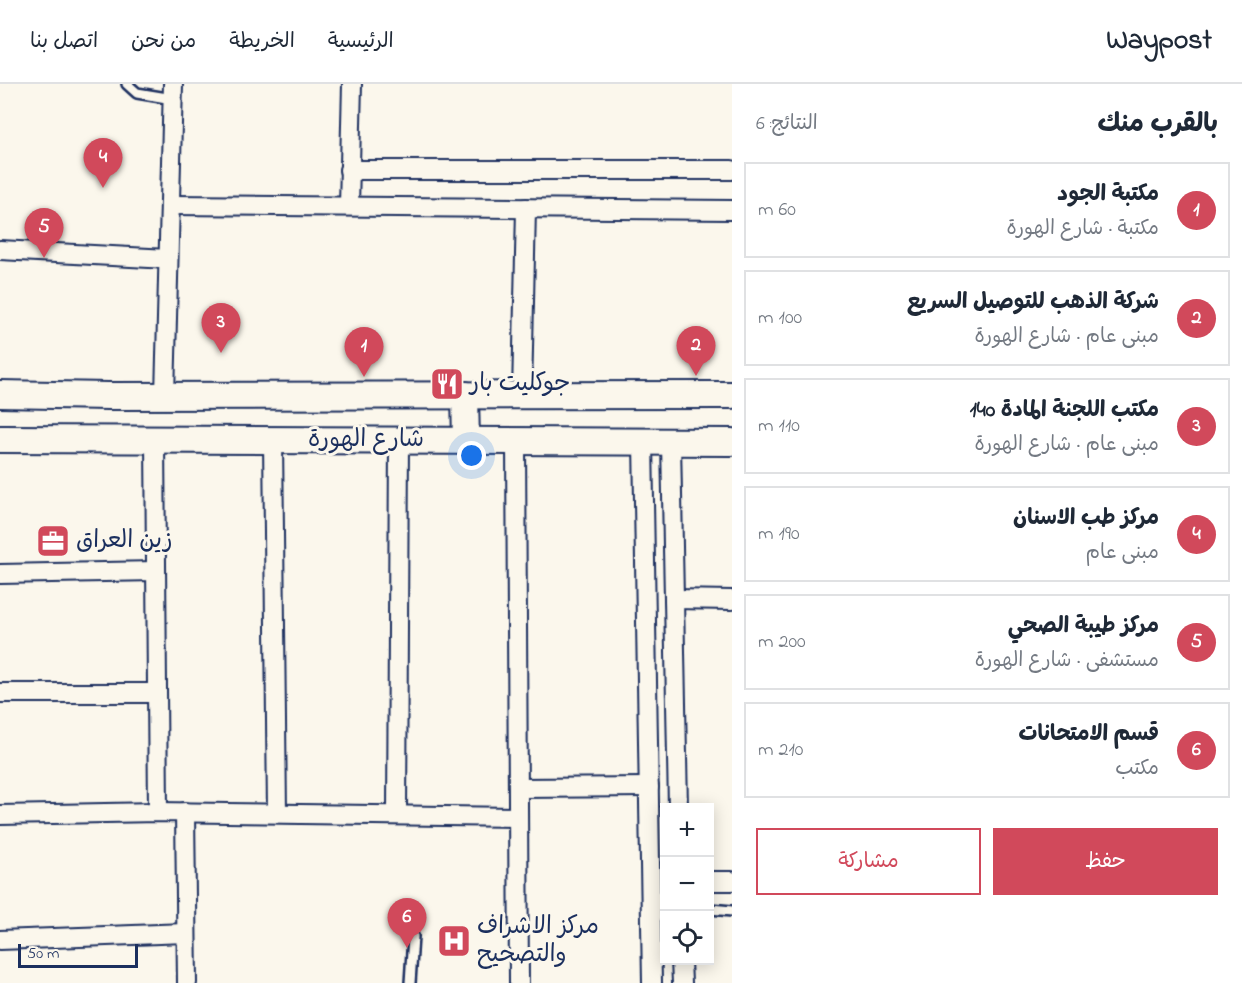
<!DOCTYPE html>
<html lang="ar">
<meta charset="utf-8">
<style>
body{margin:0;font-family:"Indie Flower","Playpen Sans Arabic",sans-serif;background:#f2f2f3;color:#1f2937;direction:rtl}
.controls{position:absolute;right:18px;bottom:18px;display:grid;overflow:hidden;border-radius:0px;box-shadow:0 3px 15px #0003}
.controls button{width:54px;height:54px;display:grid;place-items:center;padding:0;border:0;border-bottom:2px solid #e0e1e3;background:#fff;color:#1f2937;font:30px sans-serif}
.scale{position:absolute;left:18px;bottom:15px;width:120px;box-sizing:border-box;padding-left:6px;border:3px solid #1b2f5e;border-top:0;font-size:16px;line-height:21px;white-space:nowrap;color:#1b2f5e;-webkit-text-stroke:4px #fbf7ec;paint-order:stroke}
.you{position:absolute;left:472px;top:372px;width:21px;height:21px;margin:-15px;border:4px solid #fff;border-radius:50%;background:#1a73e8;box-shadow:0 0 0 9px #1a73e833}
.badge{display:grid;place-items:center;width:39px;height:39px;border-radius:50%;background:#d1495b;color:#fff;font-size:20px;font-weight:700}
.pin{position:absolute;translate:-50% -50px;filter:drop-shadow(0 2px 3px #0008)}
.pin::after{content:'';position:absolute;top:32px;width:21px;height:18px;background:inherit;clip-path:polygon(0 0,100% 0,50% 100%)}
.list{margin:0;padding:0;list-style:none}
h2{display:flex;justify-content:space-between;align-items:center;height:78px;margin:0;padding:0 24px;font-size:26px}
h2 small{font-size:20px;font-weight:400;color:#747a83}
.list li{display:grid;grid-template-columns:39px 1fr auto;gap:18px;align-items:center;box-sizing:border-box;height:96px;margin:0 12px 12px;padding:0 12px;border:2px solid #e0e1e3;border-radius:0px}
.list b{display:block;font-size:22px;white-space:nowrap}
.list p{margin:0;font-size:20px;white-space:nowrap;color:#747a83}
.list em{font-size:20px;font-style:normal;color:#747a83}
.actions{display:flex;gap:12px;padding:18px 24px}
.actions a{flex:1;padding:14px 0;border:2px solid #d1495b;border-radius:0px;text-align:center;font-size:21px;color:#d1495b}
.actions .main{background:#d1495b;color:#fff}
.icon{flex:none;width:33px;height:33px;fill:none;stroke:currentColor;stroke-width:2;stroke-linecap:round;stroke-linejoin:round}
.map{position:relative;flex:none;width:732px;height:899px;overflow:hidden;direction:ltr}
header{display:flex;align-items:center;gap:36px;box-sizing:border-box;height:84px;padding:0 30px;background:#fff;border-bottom:2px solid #e0e1e3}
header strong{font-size:28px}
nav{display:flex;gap:33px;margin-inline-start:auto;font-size:21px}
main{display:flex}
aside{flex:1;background:#fff}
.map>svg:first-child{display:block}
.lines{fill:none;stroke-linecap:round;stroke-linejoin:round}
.service-casing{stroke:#1b2f5e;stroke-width:14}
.minor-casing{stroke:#1b2f5e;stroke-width:22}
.secondary-casing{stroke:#1b2f5e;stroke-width:30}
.service{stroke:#fbf7ec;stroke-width:9}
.minor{stroke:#fbf7ec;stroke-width:18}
.secondary{stroke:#fbf7ec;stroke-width:26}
.labels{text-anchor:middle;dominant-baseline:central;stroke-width:6;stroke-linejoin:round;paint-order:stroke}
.poi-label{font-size:24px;fill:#1b2f5e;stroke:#fbf7ec;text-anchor:start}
.street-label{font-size:24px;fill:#1b2f5e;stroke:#fbf7ec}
</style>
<header>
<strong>Waypost</strong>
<nav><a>الرئيسية</a><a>الخريطة</a><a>من نحن</a><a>اتصل بنا</a></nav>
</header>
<main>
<aside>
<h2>بالقرب منك<small>النتائج: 6</small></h2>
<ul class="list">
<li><span class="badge">1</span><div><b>مكتبة الجود</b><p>مكتبة · شارع الهورة</p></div><em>60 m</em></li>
<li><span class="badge">2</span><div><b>شركة الذهب للتوصيل السريع</b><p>مبنى عام · شارع الهورة</p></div><em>100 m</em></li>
<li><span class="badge">3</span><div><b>مكتب اللجنة المادة 140</b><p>مبنى عام · شارع الهورة</p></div><em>110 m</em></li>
<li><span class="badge">4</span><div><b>مركز طب الاسنان</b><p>مبنى عام</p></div><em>190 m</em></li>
<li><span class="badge">5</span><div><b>مركز طيبة الصحي</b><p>مستشفى · شارع الهورة</p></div><em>200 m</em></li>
<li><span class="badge">6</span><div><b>قسم الامتحانات</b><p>مكتب</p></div><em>210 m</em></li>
</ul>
<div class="actions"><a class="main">حفظ</a><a>مشاركة</a></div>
</aside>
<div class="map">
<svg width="732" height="899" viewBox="0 0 732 899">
<rect width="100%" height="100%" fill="#fbf7ec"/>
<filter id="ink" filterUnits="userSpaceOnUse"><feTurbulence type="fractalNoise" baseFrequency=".0167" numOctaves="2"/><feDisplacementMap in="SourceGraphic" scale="12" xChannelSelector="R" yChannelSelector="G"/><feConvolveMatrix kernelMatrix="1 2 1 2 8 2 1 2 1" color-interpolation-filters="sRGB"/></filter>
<g filter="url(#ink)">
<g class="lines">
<defs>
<g id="service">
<polyline points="127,0 137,9 173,15"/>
<polyline points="710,825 732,827"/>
<polyline points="410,899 413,852"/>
</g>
<g id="minor">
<polyline points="349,86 732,86"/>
<polyline points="170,121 732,126"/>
<polyline points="349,122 352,0"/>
<polyline points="0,166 168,175"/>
<polyline points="522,311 526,124"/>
<polyline points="165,312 173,0"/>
<polyline points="155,355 158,728"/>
<polyline points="273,356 277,729"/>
<polyline points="516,357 519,899"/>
<polyline points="643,357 652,899"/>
<polyline points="671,358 678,724"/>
<polyline points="0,490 156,487"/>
<polyline points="674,515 732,516"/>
<polyline points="0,609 157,609"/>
<polyline points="518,704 649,703"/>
<polyline points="185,728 187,899"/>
<polyline points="0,731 158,728 518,733"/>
<polyline points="397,731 399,356"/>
<polyline points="710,797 732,797"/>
<polyline points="0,856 186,849"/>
<polyline points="681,876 682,899"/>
</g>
<g id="secondary">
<polyline points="0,310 108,312 732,311"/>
<polyline points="465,311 466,357"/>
<polyline points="0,355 732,358"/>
</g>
</defs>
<use href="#service" class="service-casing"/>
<use href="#minor" class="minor-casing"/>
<use href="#secondary" class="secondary-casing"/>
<use href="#service" class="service"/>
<use href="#minor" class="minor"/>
<use href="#secondary" class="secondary"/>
</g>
</g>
<defs>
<symbol id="restaurant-square" viewBox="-11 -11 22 22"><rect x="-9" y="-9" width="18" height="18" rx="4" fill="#d1495b" stroke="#fbf7ec"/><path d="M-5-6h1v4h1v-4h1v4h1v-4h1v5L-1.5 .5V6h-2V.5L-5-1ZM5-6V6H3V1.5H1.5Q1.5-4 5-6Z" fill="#fff"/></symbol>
<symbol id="office-square" viewBox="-11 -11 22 22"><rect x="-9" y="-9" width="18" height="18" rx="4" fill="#d1495b" stroke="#fbf7ec"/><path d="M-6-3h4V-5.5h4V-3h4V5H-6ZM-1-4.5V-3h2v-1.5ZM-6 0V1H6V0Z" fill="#fff"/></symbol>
<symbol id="hospital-square" viewBox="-11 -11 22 22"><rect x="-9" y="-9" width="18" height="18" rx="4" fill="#d1495b" stroke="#fbf7ec"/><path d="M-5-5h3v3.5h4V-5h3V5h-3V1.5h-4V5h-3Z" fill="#fff"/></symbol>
</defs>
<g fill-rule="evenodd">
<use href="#restaurant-square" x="428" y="281" width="38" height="38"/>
<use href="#office-square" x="34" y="438" width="38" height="38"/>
<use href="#hospital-square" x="435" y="838" width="38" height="38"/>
</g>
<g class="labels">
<g class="poi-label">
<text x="470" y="300">جوكليت بار</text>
<text x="76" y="457">زين العراق</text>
<text x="477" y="843">مركز الاشراف<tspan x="477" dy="28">والتصحيح</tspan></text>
</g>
<g class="street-label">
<text x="366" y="356">شارع الهورة</text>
</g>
</g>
</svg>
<div class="controls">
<button>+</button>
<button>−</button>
<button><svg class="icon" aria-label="locate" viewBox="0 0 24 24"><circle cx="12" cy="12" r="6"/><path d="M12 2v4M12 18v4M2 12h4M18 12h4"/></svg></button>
</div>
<div class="scale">50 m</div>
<div class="you"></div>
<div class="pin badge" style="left:364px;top:293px">1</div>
<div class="pin badge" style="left:696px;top:292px">2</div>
<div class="pin badge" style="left:221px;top:269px">3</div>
<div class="pin badge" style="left:103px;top:104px">4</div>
<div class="pin badge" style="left:44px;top:174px">5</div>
<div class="pin badge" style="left:407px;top:864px">6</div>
</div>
</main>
